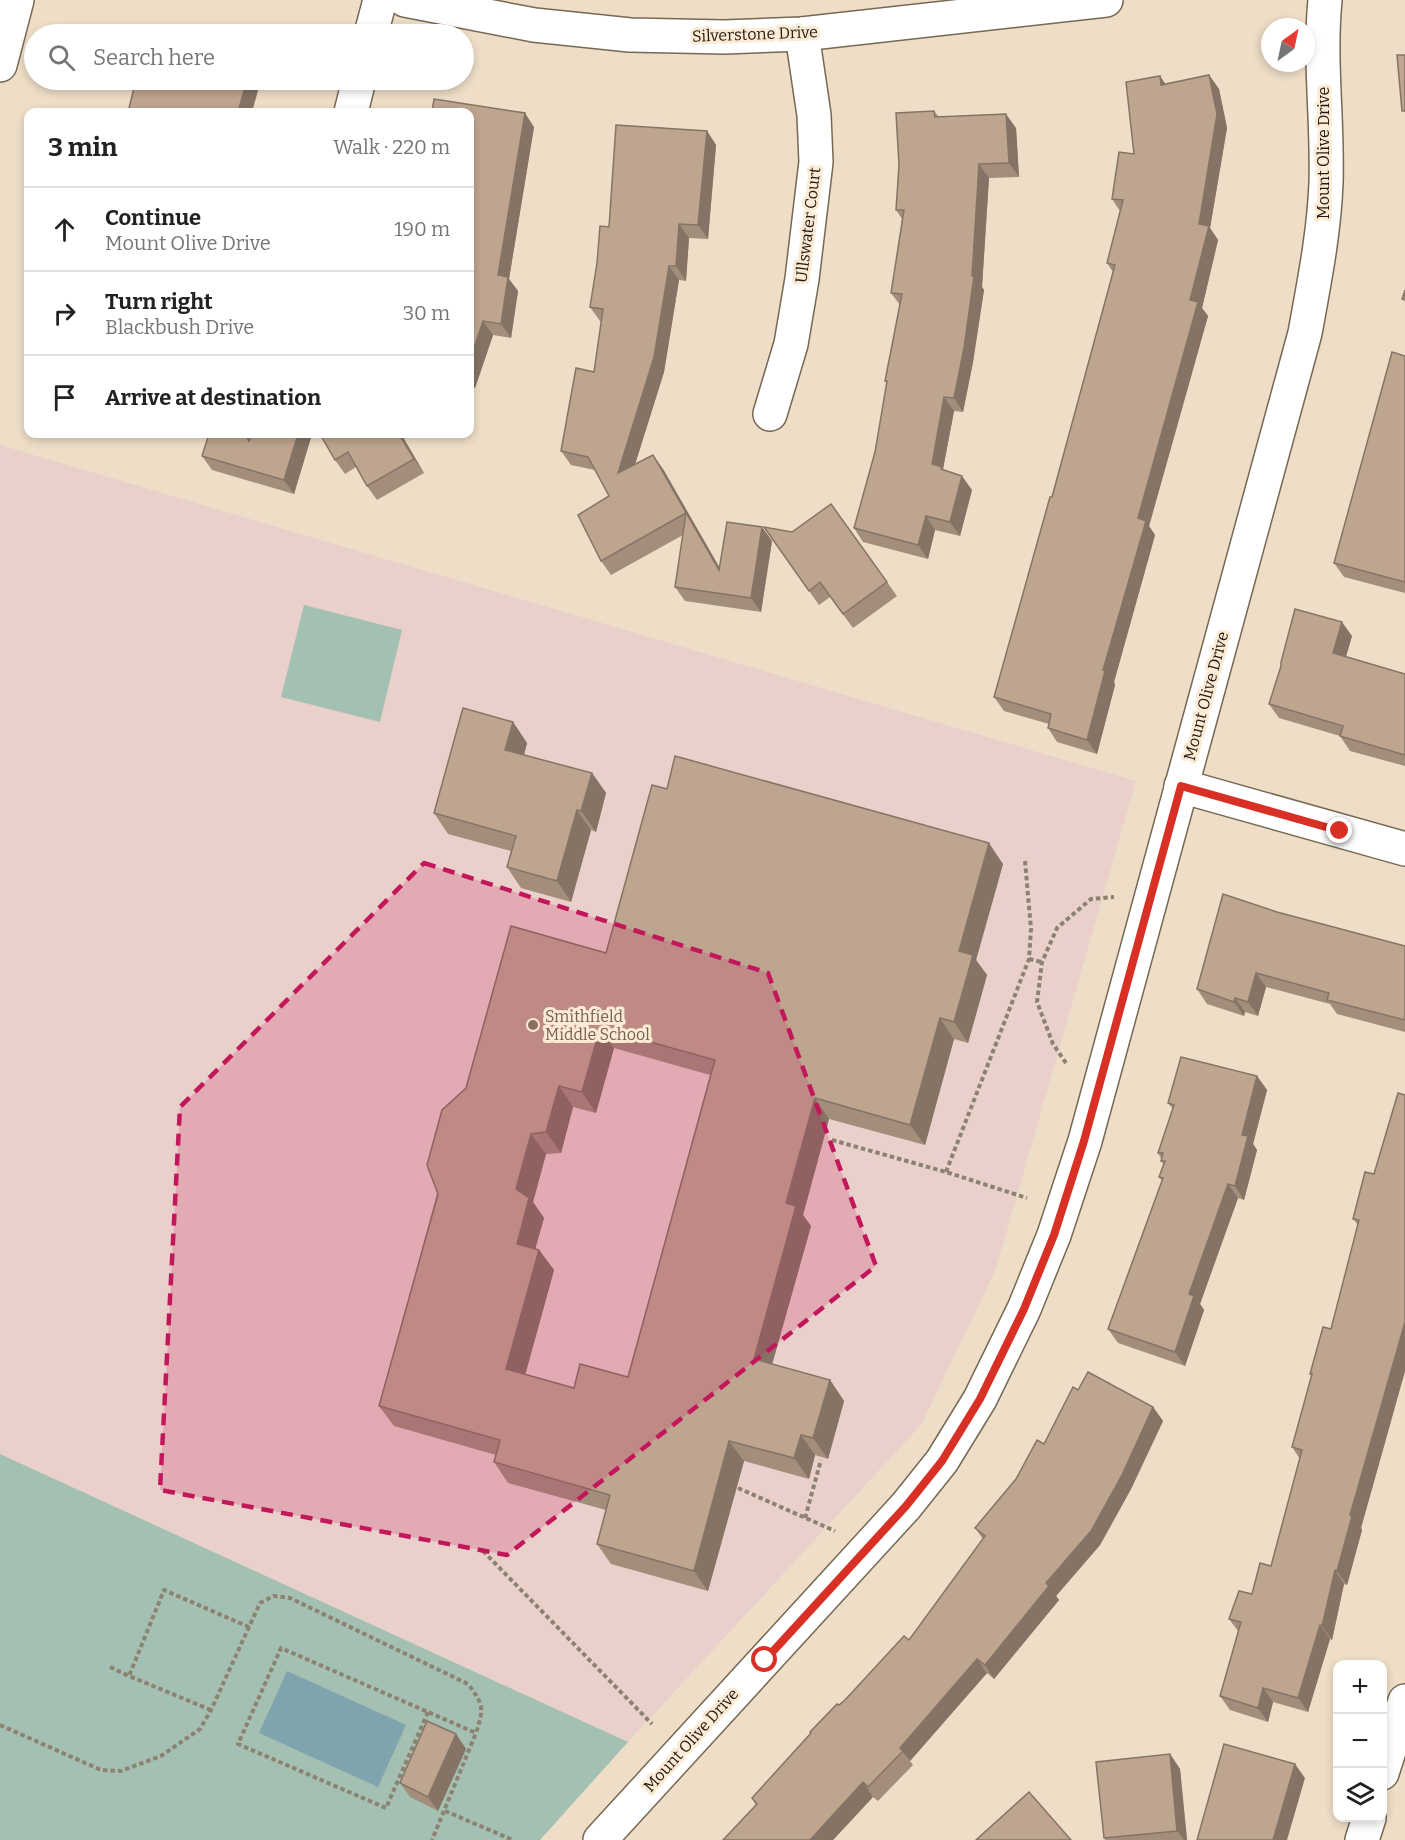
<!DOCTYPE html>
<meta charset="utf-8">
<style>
body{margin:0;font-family:Bitter,serif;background:#f6f6f6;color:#222}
.controls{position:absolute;right:18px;bottom:18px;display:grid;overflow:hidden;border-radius:12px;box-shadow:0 3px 9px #0003}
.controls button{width:54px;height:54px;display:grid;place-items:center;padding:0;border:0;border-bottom:2px solid #e0e0e0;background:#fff;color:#222;font:30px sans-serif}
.compass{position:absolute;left:1261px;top:18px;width:54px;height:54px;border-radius:50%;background:#fff;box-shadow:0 3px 9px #0003;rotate:33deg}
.stop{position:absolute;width:18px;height:18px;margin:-14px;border:4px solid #d93025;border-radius:50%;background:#fff}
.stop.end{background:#d93025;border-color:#fff;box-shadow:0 2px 6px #0008}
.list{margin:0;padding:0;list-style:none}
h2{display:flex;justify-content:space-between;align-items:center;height:78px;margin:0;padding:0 24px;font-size:26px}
h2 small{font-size:20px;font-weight:400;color:#767676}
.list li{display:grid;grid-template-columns:39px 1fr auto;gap:18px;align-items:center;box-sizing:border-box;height:84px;padding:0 24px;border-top:2px solid #e0e0e0}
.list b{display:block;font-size:22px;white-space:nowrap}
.list p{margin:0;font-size:20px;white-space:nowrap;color:#767676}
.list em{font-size:20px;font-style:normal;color:#767676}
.icon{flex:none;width:33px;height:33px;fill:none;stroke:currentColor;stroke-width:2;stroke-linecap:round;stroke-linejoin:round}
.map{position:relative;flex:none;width:1405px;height:1840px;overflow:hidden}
.search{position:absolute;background:#fff;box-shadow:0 3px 9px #0003;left:24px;top:24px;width:450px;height:66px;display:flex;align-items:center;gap:15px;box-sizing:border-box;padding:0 21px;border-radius:33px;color:#767676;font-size:22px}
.panel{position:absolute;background:#fff;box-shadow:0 3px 9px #0003;left:24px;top:108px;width:450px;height:330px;border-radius:12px}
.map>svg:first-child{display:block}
.education{fill:#ead0ca}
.green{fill:#a4c0b2}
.water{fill:#80a4ae}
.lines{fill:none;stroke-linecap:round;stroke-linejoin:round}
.minor-casing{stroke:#766853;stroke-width:36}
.secondary-casing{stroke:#766853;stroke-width:36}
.path{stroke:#8d8272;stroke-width:4;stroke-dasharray:4.5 3;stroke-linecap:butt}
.minor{stroke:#fff;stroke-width:33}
.secondary{stroke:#fff;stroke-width:33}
.wall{fill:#a38e7c;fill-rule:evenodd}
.shaded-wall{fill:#857465}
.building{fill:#bea590;stroke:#857465;stroke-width:1.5;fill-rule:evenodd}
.route{stroke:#d93025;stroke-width:8}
.marked{fill:#c2185b;fill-opacity:0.2;stroke:#c2185b;stroke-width:4.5;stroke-dasharray:12 8;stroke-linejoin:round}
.education-dot{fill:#8d6e63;stroke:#fcebd4;stroke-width:2}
.labels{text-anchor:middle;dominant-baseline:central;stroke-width:6;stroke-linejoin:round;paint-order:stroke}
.street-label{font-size:16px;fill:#201a12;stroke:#fcebd4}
.education-label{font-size:16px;fill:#785e54;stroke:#fcebd4;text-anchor:start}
</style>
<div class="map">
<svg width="1405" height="1840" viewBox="0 0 1405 1840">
<rect width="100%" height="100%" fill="#eedec7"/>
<polygon class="education" points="0,445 1136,781 996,1269 921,1425 628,1742 0,1454"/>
<g class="green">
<polygon points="304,605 402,630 380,722 281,697"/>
<polygon points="0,1454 628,1742 540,1840 0,1840"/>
</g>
<polygon class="water" points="287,1671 406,1725 378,1787 259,1733"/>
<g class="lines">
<defs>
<g id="minor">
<polyline points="405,0 534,25 630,35 724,37 802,34 1106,0"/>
<polyline points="371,34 380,0"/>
<polyline points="351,112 359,80"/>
<polyline points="770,414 791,344 802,279 816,162 814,115 802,34"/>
<polyline points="1181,786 1405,849"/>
<polyline points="1382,1773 1405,1701"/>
<path d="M 600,1840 L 906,1506 L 942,1461 L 980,1399 L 1024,1309 L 1054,1235 L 1085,1141 L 1305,333 C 1314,283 1324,234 1326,183 C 1328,122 1319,61 1325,0"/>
<polyline points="1362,1840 1369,1818"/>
</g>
<polyline id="secondary" points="0,65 17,0"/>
</defs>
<use href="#minor" class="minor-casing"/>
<use href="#secondary" class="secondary-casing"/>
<g class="path">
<polyline points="1029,959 1042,962"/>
<polyline points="1066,1063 1053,1044 1037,1002 1042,962 1057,928 1091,899 1114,897"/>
<polyline points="832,1140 946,1172 1027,1198"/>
<polyline points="946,1172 1029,959 1031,929 1025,861"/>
<polyline points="738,1488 835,1531"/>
<polyline points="805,1518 821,1460"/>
<polyline points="483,1551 652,1724"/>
<polyline points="110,1667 129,1676"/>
<polyline points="211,1710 129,1676 164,1590 249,1627"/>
<polyline points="428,1712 386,1808 238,1744 281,1648 476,1733"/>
<path d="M 0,1725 L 101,1770 L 121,1771 L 161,1756 L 200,1729 L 211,1710 L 260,1603 L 274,1596 L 290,1598 L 468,1684 C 484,1705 484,1708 476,1733 L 432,1840"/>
<polyline points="445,1811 513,1840"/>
</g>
<use href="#minor" class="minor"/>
<use href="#secondary" class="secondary"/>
</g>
<g class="wall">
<polygon points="1209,75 1219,89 1227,128 1210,228 1218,240 1202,308 1208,316 1149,526 1155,535 1114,682 1115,685 1097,754 1057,742 1048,728 1049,724 1004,711 994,697 1052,497 1113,272 1107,263 1120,211 1112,199 1134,154 1160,76 1165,84"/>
<polygon points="934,111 939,117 1016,128 1019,177 989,178 982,287 984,290 973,362 963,412 954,411 943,469 972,490 960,536 935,530 928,559 863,542 854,528 875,452 887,383 885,381 900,305 891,293 902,219 896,210"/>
<polygon points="470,112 534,127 509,279 518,291 511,338 493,335 475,388 470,386"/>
<polygon points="707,131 716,145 708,239 689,238 686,281 679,280 664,372 635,464 663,469 719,567 762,527 772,541 761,612 685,601 675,587 683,535 611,575 601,561 609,496 595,470 571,465 561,451 594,372 601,322 600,321 590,307 609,227"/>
<polygon points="1405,356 1405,593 1344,577 1334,563"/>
<polygon points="209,434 247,434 250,439 252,434 312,434 294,494 212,470 202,456"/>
<polygon points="320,434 401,434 424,473 377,500 367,486 356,467 345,474 335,460"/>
<polygon points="831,504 897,596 853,628 830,597 819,605 764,527 792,532"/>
<polygon points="1352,636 1346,656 1405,674 1405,766 1350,751 1340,736 1279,718 1269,704"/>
<polygon points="513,722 527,743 524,755 592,773 606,793 596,832 591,830 571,902 521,888 507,867 511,851 448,834 434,813"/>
<path d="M 667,789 L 1003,864 L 976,960 L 987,975 L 968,1043 L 954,1039 L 925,1145 L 829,1119 L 803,1215 L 811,1226 L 772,1364 L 830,1380 L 844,1401 L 828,1459 L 815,1455 L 809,1479 L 744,1461 L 708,1591 L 611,1564 L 597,1544 L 606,1510 L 508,1483 L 494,1462 L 496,1455 L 394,1426 L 379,1406 L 466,1088 L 606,953 ZM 614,1048 L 710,1075 L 628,1377 L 574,1388 L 525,1375 L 554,1270 L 539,1250 L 535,1249 L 544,1218 L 533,1202 L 546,1154 L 561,1153 L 573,1107 L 596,1113 Z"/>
<polygon points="1277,912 1405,946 1405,1032 1337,1014 1330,1004 1266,987 1258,1016 1245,1012 1244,1016 1207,1004 1197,989"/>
<polygon points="1257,1076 1267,1090 1253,1144 1257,1150 1244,1200 1238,1198 1200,1304 1204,1310 1185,1366 1118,1343 1108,1329 1162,1181 1159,1177 1164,1165 1161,1161 1161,1158 1158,1153 1173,1109 1168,1103"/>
<polygon points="1405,1095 1405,1371 1361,1528 1362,1530 1347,1585 1344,1584 1332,1640 1330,1639 1308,1712 1273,1702 1268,1722 1230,1710 1220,1696 1238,1631 1229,1619 1252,1594 1271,1566 1300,1459 1292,1447 1312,1376 1310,1374 1331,1329 1358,1225 1353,1219 1374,1174"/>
<polygon points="1078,1390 1153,1407 1163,1421 1131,1489 1100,1545 1056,1596 1059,1600 994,1679 987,1673 910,1761 913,1765 878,1801 873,1797 833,1840 723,1840 756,1805 752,1798 839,1705 909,1640 983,1539 975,1528 1016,1479 1044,1444"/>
<polygon points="456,1734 466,1749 438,1811 410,1797 400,1783"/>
<polygon points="1170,1754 1180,1769 1187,1840 1105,1840 1104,1838"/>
</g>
<g class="shaded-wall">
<polygon points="1209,75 1219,89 1227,128 1210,228 1218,240 1202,308 1208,316 1149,526 1155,535 1114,682 1115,685 1097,754 1087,740 1138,518 1190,300 1199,224"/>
<polygon points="1160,76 1170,91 1161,85"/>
<polygon points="247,80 261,80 252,112 238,112"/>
<polygon points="525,113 534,127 509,279 518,291 511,338 501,324 498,275"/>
<polygon points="1006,114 1016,128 1019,177 1009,163"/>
<polygon points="707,131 716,145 708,239 698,225"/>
<polygon points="979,164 989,178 982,287 984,290 973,362 963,412 954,398 972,276"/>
<polygon points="679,224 689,238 686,281 676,266"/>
<polygon points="669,266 679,280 664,372 628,487 618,473"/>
<polygon points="483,321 493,335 475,388 470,380 470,360"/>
<polygon points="944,397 954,411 943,469 952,481 932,464"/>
<polygon points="298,434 312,434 294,494 284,480"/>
<polygon points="399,434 401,434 424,473 414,459"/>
<polygon points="653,455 663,469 729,584 719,570"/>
<polygon points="962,476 972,490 960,536 950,522"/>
<polygon points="926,516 935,530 928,559 918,545"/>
<polygon points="762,527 772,541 761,612 751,598"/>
<polygon points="1342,622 1352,636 1343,667 1333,653"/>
<polygon points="513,722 527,743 520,770 505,750"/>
<polygon points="592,773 606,793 596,832 581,811"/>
<polygon points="577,810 591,830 571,902 557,881"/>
<polygon points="989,843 1003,864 976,960 987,975 968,1043 954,1022 959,951"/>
<polygon points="1256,973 1266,987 1258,1016 1248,1002"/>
<polygon points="1235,998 1245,1012 1244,1016 1234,1002"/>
<polygon points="940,1018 954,1039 925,1145 910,1125"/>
<polygon points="600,1028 614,1048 596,1113 582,1092"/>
<polygon points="1257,1076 1267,1090 1253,1144 1257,1150 1244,1200 1235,1186 1242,1135"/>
<polygon points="559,1086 573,1107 561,1153 546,1132"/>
<polygon points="815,1098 829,1119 803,1215 811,1226 768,1379 754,1359 786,1203"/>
<polygon points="531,1134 546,1154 533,1202 544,1218 531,1264 517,1244 516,1189"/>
<polygon points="1228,1184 1238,1198 1200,1304 1204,1310 1185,1366 1175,1352 1189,1294"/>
<polygon points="539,1250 554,1270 521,1390 506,1369"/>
<polygon points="1405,1322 1405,1371 1361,1528 1362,1530 1347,1585 1337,1571 1350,1515"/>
<polygon points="830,1380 844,1401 828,1459 813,1438"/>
<polygon points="1153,1407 1163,1421 1131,1489 1100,1545 1056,1596 1059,1600 994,1679 985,1665 1046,1583"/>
<polygon points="801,1435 815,1455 809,1479 794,1458"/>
<polygon points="729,1441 744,1461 708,1591 694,1571"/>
<polygon points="1335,1570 1344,1584 1332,1640 1322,1626"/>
<polygon points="1320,1625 1330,1639 1308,1712 1298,1698"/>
<polygon points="977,1659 987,1673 910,1761 900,1748"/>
<polygon points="1263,1688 1273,1702 1268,1722 1258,1708"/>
<polygon points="456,1734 466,1749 438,1811 428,1797"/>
<polygon points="1170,1754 1180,1769 1187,1840 1184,1840 1177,1831"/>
<polygon points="1295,1764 1305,1778 1287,1840 1273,1840"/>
<polygon points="863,1782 873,1797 833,1840 810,1840"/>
</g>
<g class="building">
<polygon points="1397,55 1405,55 1405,111 1402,111"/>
<polygon points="1209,75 1217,114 1199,224 1209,226 1190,300 1198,302 1138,518 1146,521 1103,670 1105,671 1087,740 1048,728 1051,714 994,697 1050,497 1052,497 1115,265 1107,263 1123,200 1112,199 1119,152 1134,154 1126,82 1160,76 1161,85"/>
<polygon points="136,80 247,80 238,112 128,112"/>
<polygon points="434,99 525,113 498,275 508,277 501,324 483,321 470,360 470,112 432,112"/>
<polygon points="934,111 935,117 1006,114 1009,163 979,164 972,276 974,276 964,348 954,398 944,397 932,464 942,467 941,469 962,476 950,522 926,516 918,545 854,528 875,452 887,381 885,381 902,294 891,293 904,210 896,210 899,165 896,113"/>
<polygon points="616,125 707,131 698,225 679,224 676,266 669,266 654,357 618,473 653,455 719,570 727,522 762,527 751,598 675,587 686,513 601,561 578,515 609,496 588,457 561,451 576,368 594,372 603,309 590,307 597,263 600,226 609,227"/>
<polygon points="1405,290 1405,300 1402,299"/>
<polygon points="1392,352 1405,356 1405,582 1334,563"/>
<polygon points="209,434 245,434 249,441 252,434 298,434 284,480 202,456"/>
<polygon points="320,434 399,434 414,459 367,486 348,452 335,460"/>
<polygon points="831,504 887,582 843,614 820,582 809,591 764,527 792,532"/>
<polygon points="1295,609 1342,622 1333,653 1405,674 1405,755 1340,736 1343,726 1269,704 1281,666 1281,662"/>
<polygon points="463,708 513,722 505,750 592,773 581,811 577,810 557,881 507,867 516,836 434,813"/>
<path d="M 675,756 L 989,843 L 959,951 L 973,955 L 954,1022 L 940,1018 L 910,1125 L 815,1098 L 786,1203 L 796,1206 L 754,1359 L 830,1380 L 813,1438 L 801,1435 L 794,1458 L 729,1441 L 694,1571 L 597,1544 L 610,1495 L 494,1462 L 500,1440 L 379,1406 L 438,1194 L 427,1165 L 442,1110 L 466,1088 L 511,926 L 606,953 L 652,785 L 667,789 ZM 600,1028 L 715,1060 L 628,1377 L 580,1364 L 574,1388 L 506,1369 L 539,1250 L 517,1244 L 529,1198 L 516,1189 L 531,1134 L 546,1132 L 559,1086 L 582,1092 Z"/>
<polygon points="1223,894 1277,912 1405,946 1405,1020 1327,1000 1329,993 1256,973 1248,1002 1235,998 1234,1002 1197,989"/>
<polygon points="1181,1057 1257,1076 1242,1135 1248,1136 1235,1186 1228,1184 1189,1294 1194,1296 1175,1352 1108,1329 1163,1178 1159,1177 1165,1161 1161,1161 1163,1153 1158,1153 1174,1105 1168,1103"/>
<polygon points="1398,1093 1405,1095 1405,1322 1350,1515 1352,1516 1337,1571 1335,1570 1322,1626 1320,1625 1298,1698 1263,1688 1258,1708 1220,1696 1241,1622 1229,1619 1239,1591 1252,1594 1260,1563 1271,1566 1302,1450 1292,1447 1312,1374 1310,1374 1323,1327 1331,1329 1359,1220 1353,1219 1365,1172 1374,1174"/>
<polygon points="1088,1372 1153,1407 1122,1475 1091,1531 1046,1583 1049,1586 985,1665 977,1659 900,1748 903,1751 868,1787 863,1782 810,1840 723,1840 757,1804 752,1798 811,1733 810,1732 837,1704 839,1705 845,1700 904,1636 909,1640 985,1536 975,1528 1016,1479 1037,1440 1044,1444 1073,1387 1078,1390"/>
<polygon points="427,1721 456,1734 428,1797 400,1783"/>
<polygon points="1224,1744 1295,1764 1273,1840 1197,1840"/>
<polygon points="1170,1754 1177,1831 1104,1838 1096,1762"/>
<polygon points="1029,1792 1071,1840 976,1840"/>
</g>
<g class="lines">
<polyline class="route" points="765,1660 906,1506 942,1461 980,1399 1024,1309 1054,1235 1084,1141 1181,786 1340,831"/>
</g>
<path class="marked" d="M 424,863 L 768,973 L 876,1266 L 507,1555 L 160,1490 L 180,1107 Z"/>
<circle class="education-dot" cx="533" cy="1025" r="6"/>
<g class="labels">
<g class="street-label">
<text transform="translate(755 34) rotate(-2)">Silverstone Drive</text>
<text transform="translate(1323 153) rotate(-90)">Mount Olive Drive</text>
<text transform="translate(808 225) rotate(-83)">Ullswater Court</text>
<text transform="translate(1206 696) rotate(-75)">Mount Olive Drive</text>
<text transform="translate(691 1740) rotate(-48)">Mount Olive Drive</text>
</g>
<g class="education-label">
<text x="545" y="1016">Smithfield<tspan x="545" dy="18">Middle School</tspan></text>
</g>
</g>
</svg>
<div class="controls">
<button>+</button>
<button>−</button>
<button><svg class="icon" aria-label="layers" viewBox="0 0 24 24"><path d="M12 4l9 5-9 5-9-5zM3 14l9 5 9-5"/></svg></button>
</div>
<svg class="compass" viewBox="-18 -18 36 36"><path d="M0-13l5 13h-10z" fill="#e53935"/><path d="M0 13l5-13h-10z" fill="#767676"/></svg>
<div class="stop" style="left:765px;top:1660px"></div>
<div class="stop end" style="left:1340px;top:831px"></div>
<div class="search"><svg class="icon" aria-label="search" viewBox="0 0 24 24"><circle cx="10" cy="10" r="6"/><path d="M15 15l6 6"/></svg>Search here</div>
<section class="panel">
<h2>3 min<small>Walk · 220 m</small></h2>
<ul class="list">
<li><svg class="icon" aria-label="ahead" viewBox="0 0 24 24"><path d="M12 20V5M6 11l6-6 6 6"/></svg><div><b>Continue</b><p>Mount Olive Drive</p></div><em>190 m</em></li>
<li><svg class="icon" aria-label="right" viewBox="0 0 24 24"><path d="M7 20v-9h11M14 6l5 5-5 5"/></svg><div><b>Turn right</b><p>Blackbush Drive</p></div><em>30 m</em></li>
<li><svg class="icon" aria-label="arrive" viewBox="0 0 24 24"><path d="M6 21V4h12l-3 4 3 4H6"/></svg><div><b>Arrive at destination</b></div></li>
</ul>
</section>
</div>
